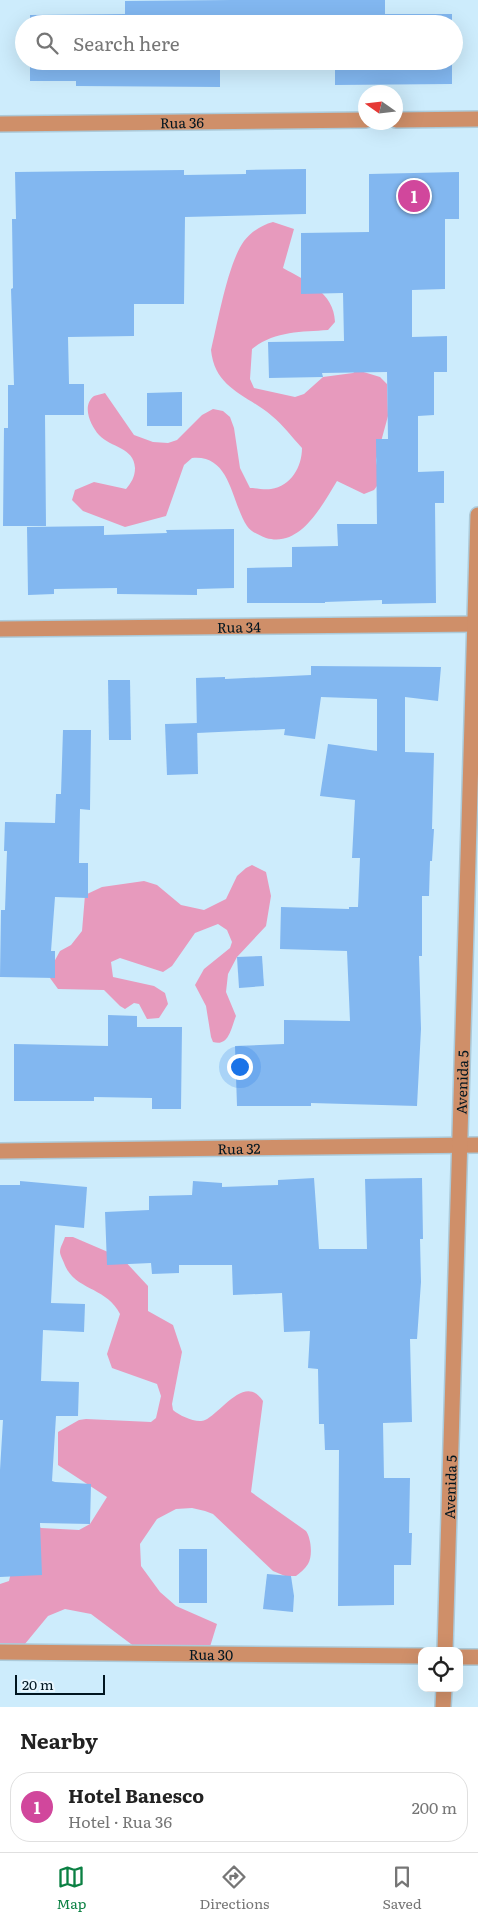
<!DOCTYPE html>
<meta charset="utf-8">
<style>
body{margin:0;font-family:Literata,serif;background:#f2f2f2;color:#222}
.controls{position:absolute;right:15px;bottom:15px;display:grid;overflow:hidden;border-radius:10px;box-shadow:0 5px 20px #0002}
.controls button{width:45px;height:45px;display:grid;place-items:center;padding:0;border:0;border-bottom:1px solid #e0e0e0;background:#fff;color:#222;font:25px sans-serif}
.compass{position:absolute;left:358px;top:85px;width:45px;height:45px;border-radius:50%;background:#fff;box-shadow:0 5px 20px #0002;rotate:284deg}
.scale{position:absolute;left:15px;bottom:12px;width:90px;box-sizing:border-box;padding-left:5px;border:2px solid #001520;border-top:0;font-size:14px;line-height:18px;white-space:nowrap;color:#001520;-webkit-text-stroke:4px #e7f6fe;paint-order:stroke}
.you{position:absolute;left:239px;top:1066px;width:18px;height:18px;margin:-12px;border:4px solid #fff;border-radius:50%;background:#1a73e8;box-shadow:0 0 0 8px #1a73e833}
.badge{display:grid;place-items:center;width:32px;height:32px;border-radius:50%;background:#0b8043;color:#fff;font-size:16px;font-weight:700}
.pin{position:absolute;translate:-50% -50%;border:2px solid #fff;box-shadow:0 1px 5px #0006}
.list{margin:0;padding:0;list-style:none}
h2{display:flex;justify-content:space-between;align-items:center;height:65px;margin:0;padding:0 20px;font-size:21px}
h2 small{font-size:16px;font-weight:400;color:#767676}
.list li{display:grid;grid-template-columns:32px 1fr auto;gap:15px;align-items:center;box-sizing:border-box;height:70px;margin:0 10px 10px;padding:0 10px;border:1px solid #e0e0e0;border-radius:20px}
.list b{display:block;font-size:19px;white-space:nowrap}
.list p{margin:0;font-size:16px;white-space:nowrap;color:#767676}
.list em{font-size:16px;font-style:normal;color:#767676}
.icon{flex:none;width:28px;height:28px;fill:none;stroke:currentColor;stroke-width:2;stroke-linecap:round;stroke-linejoin:round}
.map{position:relative;flex:none;width:478px;height:1707px;overflow:hidden}
.search{position:absolute;background:#fff;box-shadow:0 5px 20px #0002;left:15px;right:15px;top:15px;height:55px;display:flex;align-items:center;gap:12px;box-sizing:border-box;padding:0 18px;border-radius:28px;color:#767676;font-size:19px}
.sheet{height:145px;background:#fff}
nav{display:flex;justify-content:space-around;align-items:center;box-sizing:border-box;height:70px;border-top:1px solid #e0e0e0;background:#fff;font-size:14px;color:#767676}
nav a{display:grid;justify-items:center;gap:2px}
nav .on{color:#0b8043}
.map>svg:first-child{display:block}
.green{fill:#e79abd}
.building{fill:#82b7f0}
.lines{fill:none;stroke-linecap:round;stroke-linejoin:round}
.minor-casing{stroke:#accad9;stroke-width:18}
.tertiary-casing{stroke:#accad9;stroke-width:18}
.minor{stroke:#cf8f69;stroke-width:15}
.tertiary{stroke:#cf8f69;stroke-width:15}
.labels{text-anchor:middle;dominant-baseline:central;stroke-width:4;stroke-linejoin:round;paint-order:stroke}
.street-label{font-size:14px;fill:#001520;stroke:#e7f6fe}
</style>
<div class="map">
<svg width="478" height="1707" viewBox="0 0 478 1707">
<rect width="100%" height="100%" fill="#cdecfc"/>
<g class="green">
<path d="M 273,222 L 294,229 L 283,268 C 306,281 334,292 335,322 L 328,330 C 301,332 274,331 252,349 L 250,379 L 254,388 L 295,397 L 304,394 L 323,377 L 353,373 L 357,370 L 380,377 L 387,384 L 388,416 L 376,460 L 380,482 L 374,490 L 364,494 L 337,481 C 322,505 301,548 266,538 C 259,535 251,532 247,526 C 231,502 231,454 192,458 L 184,465 L 166,516 L 125,527 L 83,511 L 72,500 L 75,490 L 94,482 L 126,489 C 131,483 135,477 135,468 C 134,447 111,448 99,435 C 91,426 81,406 94,396 C 97,395 102,394 105,393 L 134,435 L 153,442 L 168,443 L 177,440 L 202,415 L 213,409 L 223,411 L 230,417 L 234,428 L 240,468 L 250,488 C 256,488 264,490 271,489 C 291,486 302,467 302,448 C 292,437 283,425 272,416 C 246,394 215,389 211,350 C 218,321 228,263 244,241 C 252,231 262,225 273,222 Z"/>
<path d="M 252,865 L 266,872 L 271,896 L 266,926 L 237,957 L 228,974 L 226,992 L 236,1016 C 231,1028 229,1047 213,1042 L 211,1037 L 206,1006 L 195,985 L 204,969 L 230,948 L 232,942 L 227,930 L 218,924 L 195,933 L 172,966 L 163,972 L 120,958 L 111,962 L 113,977 L 154,986 L 165,993 L 168,1004 L 159,1018 L 147,1019 L 139,1004 L 134,1003 L 125,1009 L 120,1006 L 104,990 L 58,989 L 50,978 L 54,962 L 60,951 L 71,945 L 82,931 L 85,895 L 102,887 L 144,881 L 157,885 L 181,905 L 204,910 L 226,899 L 237,876 L 246,868 Z"/>
<path d="M 65,1237 L 73,1237 L 122,1258 L 148,1286 L 148,1311 L 173,1325 L 182,1352 L 172,1404 L 173,1410 C 180,1416 197,1424 205,1420 C 221,1413 245,1373 263,1401 L 251,1492 L 306,1531 C 311,1538 313,1556 308,1564 C 305,1569 300,1573 296,1576 L 285,1576 L 273,1571 L 213,1514 L 205,1511 L 192,1508 L 176,1509 L 157,1519 L 140,1544 L 141,1566 L 160,1592 L 176,1606 L 217,1624 L 209,1650 L 135,1647 L 91,1614 L 65,1609 L 48,1616 L 15,1656 L 0,1659 L 0,1584 L 9,1581 L 16,1551 L 0,1498 L 41,1528 L 79,1530 L 90,1524 L 107,1497 L 58,1465 L 58,1432 L 79,1420 L 86,1419 L 151,1422 L 156,1418 L 161,1396 L 157,1384 L 112,1368 L 107,1354 L 120,1314 C 106,1286 74,1291 64,1263 C 63,1260 60,1255 60,1252 C 60,1247 64,1241 65,1237 Z"/>
</g>
<g class="building">
<polygon points="231,0 385,0 385,14 452,14 452,24 30,24 30,15 125,14 125,1"/>
<polygon points="30,61 220,61 220,87 76,86 76,81 30,81"/>
<polygon points="335,61 452,61 452,84 335,85"/>
<polygon points="306,169 306,214 185,217 184,304 134,304 134,336 68,337 69,384 84,384 84,415 45,415 46,526 3,526 4,428 8,428 8,385 14,385 11,289 13,288 12,219 16,219 15,172 184,170 184,175 246,174 246,170"/>
<polygon points="459,172 459,219 445,219 445,289 412,290 412,337 447,336 447,372 434,372 434,415 418,416 418,472 444,471 444,503 435,503 436,603 382,604 382,600 325,602 325,603 247,603 247,568 292,567 292,547 338,546 337,524 377,524 376,439 388,439 387,372 322,373 323,377 269,378 268,342 344,341 343,293 301,294 301,233 369,232 369,174"/>
<polygon points="182,392 182,426 147,426 147,393"/>
<polygon points="104,526 104,535 167,533 166,530 234,529 234,588 197,589 197,595 117,594 117,588 54,589 54,594 28,595 27,527"/>
<polygon points="311,666 441,667 438,701 405,697 405,752 434,753 432,829 434,829 432,861 430,861 429,896 422,896 422,956 419,956 421,1029 417,1106 311,1103 311,1106 237,1106 235,1046 284,1044 284,1020 350,1021 347,951 280,949 281,907 349,909 349,907 358,907 360,858 352,858 355,800 320,796 328,744 377,751 377,699 321,697 315,739 284,735 285,729 197,733 196,678 225,677 225,679 311,675"/>
<polygon points="108,680 130,680 131,740 109,740"/>
<polygon points="197,723 198,774 167,775 165,724"/>
<polygon points="63,730 91,730 90,810 80,809 79,863 88,863 88,898 55,897 51,951 55,951 55,978 0,977 1,910 5,910 7,851 4,851 5,822 55,823 56,794 61,794"/>
<polygon points="262,956 264,986 239,988 237,957"/>
<polygon points="108,1015 137,1016 137,1027 182,1027 181,1109 152,1109 152,1098 94,1097 94,1101 14,1101 14,1044 108,1046"/>
<polygon points="314,1178 319,1249 367,1249 365,1179 422,1178 423,1239 420,1239 421,1282 417,1339 410,1339 412,1422 383,1423 384,1478 410,1478 409,1533 412,1533 411,1565 394,1565 394,1605 338,1606 339,1450 325,1450 324,1424 319,1424 318,1369 308,1368 310,1331 284,1332 282,1293 233,1295 232,1265 179,1265 179,1273 152,1274 151,1263 107,1265 105,1212 149,1210 149,1196 192,1195 193,1181 222,1183 222,1187 278,1185 278,1180"/>
<polygon points="20,1181 87,1187 84,1228 55,1225 51,1303 85,1304 84,1332 43,1330 41,1381 79,1382 78,1416 56,1416 52,1481 55,1482 91,1484 90,1524 40,1523 42,1575 0,1577 0,1470 3,1420 0,1420 0,1185 20,1185"/>
<rect x="179" y="1549" width="28" height="54"/>
<polygon points="267,1574 291,1576 294,1596 293,1612 263,1609"/>
</g>
<g class="lines">
<defs>
<g id="minor">
<path id="s1" d="M 0,629 L 478,624"/>
<path id="s2" d="M 0,1151 L 478,1145"/>
<path id="s3" d="M 0,1652 L 422,1656"/>
<polyline points="459,1657 478,1657"/>
</g>
<g id="tertiary">
<polyline points="396,120 478,119"/>
<path id="s4" d="M 0,124 L 366,120"/>
<path id="s5" d="M 445,1651 L 478,515"/>
<polyline points="443,1707 444,1688"/>
</g>
</defs>
<use href="#minor" class="minor-casing"/>
<use href="#tertiary" class="tertiary-casing"/>
<use href="#minor" class="minor"/>
<use href="#tertiary" class="tertiary"/>
</g>
<g class="labels">
<g class="street-label">
<text stroke="none"><textPath href="#s4" startOffset="182">Rua 36</textPath></text>
<text stroke="none"><textPath href="#s1" startOffset="239">Rua 34</textPath></text>
<text stroke="none"><textPath href="#s5" startOffset="569">Avenida 5</textPath></text>
<text stroke="none"><textPath href="#s2" startOffset="239">Rua 32</textPath></text>
<text stroke="none"><textPath href="#s5" startOffset="164">Avenida 5</textPath></text>
<text stroke="none"><textPath href="#s3" startOffset="211">Rua 30</textPath></text>
</g>
</g>
</svg>
<div class="controls">
<button><svg class="icon" aria-label="locate" viewBox="0 0 24 24"><circle cx="12" cy="12" r="6"/><path d="M12 2v4M12 18v4M2 12h4M18 12h4"/></svg></button>
</div>
<svg class="compass" viewBox="-18 -18 36 36"><path d="M0-13l5 13h-10z" fill="#e53935"/><path d="M0 13l5-13h-10z" fill="#767676"/></svg>
<div class="scale">20 m</div>
<div class="you"></div>
<div class="pin badge" style="left:414px;top:196px;background:#d1479c">1</div>
<div class="search"><svg class="icon" aria-label="search" viewBox="0 0 24 24"><circle cx="10" cy="10" r="6"/><path d="M15 15l6 6"/></svg>Search here</div>
</div>
<section class="sheet">
<h2>Nearby<small></small></h2>
<ul class="list">
<li><span class="badge" style="background:#d1479c">1</span><div><b>Hotel Banesco</b><p>Hotel · Rua 36</p></div><em>200 m</em></li>
</ul>
</section>
<nav>
<a class="on"><svg class="icon" aria-label="map" viewBox="0 0 24 24"><path d="M3 6l6-2 6 2 6-2v14l-6 2-6-2-6 2zM9 4v14M15 6v14"/></svg>Map</a>
<a><svg class="icon" aria-label="directions" viewBox="0 0 24 24"><path d="M12 3l9 9-9 9-9-9zM9 14v-3h6M13 9l2 2-2 2"/></svg>Directions</a>
<a><svg class="icon" aria-label="saved" viewBox="0 0 24 24"><path d="M7 4h10v16l-5-4-5 4z"/></svg>Saved</a>
</nav>
